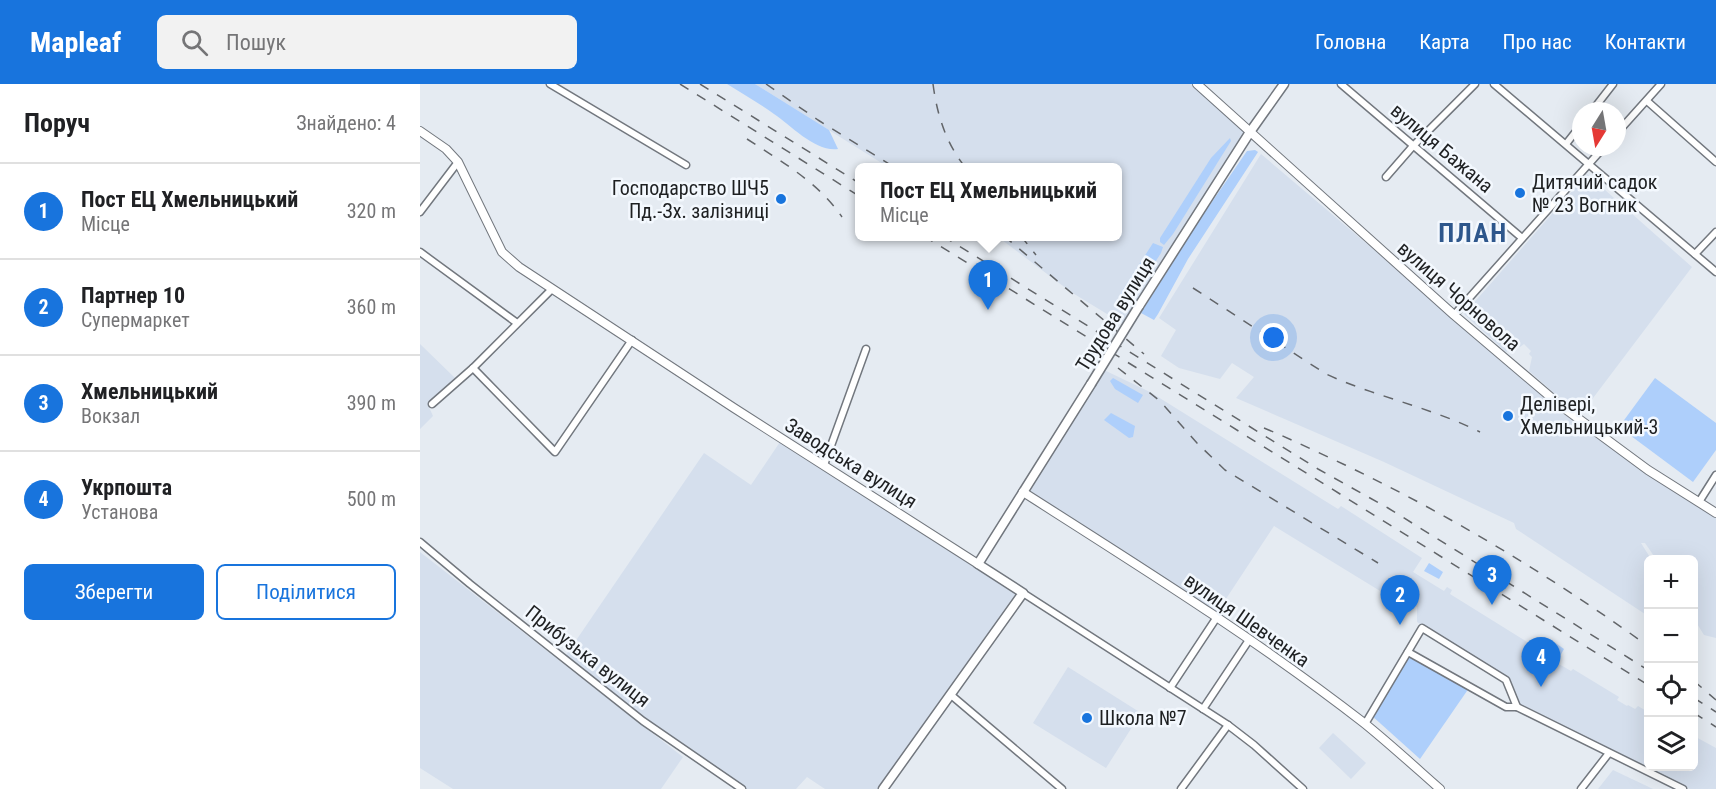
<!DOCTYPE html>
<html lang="uk">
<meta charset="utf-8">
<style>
body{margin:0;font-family:"Roboto Condensed",sans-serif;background:#f2f2f2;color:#202124}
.controls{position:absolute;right:18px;bottom:18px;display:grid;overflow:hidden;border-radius:9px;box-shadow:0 6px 24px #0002}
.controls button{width:54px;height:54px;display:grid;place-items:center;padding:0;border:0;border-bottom:2px solid #e0e0e0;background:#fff;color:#202124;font:30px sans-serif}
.compass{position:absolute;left:1152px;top:18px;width:54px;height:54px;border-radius:50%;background:#fff;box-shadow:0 6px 24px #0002;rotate:191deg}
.you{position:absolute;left:854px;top:254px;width:21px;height:21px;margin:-15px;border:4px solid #fff;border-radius:50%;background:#1a73e8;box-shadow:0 0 0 9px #1a73e833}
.badge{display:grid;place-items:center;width:39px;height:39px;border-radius:50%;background:#1874dd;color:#fff;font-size:20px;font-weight:700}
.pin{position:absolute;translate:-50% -50px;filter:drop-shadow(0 2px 3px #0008)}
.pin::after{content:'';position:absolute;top:32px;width:21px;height:18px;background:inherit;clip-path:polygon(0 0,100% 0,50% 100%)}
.popup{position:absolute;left:435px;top:79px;width:267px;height:78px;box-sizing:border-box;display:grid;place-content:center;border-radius:9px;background:#fff;filter:drop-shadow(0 2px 4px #0005);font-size:20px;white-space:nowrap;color:#757577}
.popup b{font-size:22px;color:#202124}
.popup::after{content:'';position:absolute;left:50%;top:100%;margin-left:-12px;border:12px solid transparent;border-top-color:#fff}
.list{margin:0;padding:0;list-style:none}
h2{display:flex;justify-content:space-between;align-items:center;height:78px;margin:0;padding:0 24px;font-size:26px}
h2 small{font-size:20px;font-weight:400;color:#757577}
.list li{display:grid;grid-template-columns:39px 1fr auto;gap:18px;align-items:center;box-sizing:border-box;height:96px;padding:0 24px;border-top:2px solid #e0e0e0}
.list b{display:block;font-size:22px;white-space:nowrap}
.list p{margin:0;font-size:20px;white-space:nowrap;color:#757577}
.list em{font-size:20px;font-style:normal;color:#757577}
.actions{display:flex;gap:12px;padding:18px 24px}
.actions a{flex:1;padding:14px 0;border:2px solid #1874dd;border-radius:9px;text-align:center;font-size:21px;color:#1874dd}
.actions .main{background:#1874dd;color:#fff}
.icon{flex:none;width:33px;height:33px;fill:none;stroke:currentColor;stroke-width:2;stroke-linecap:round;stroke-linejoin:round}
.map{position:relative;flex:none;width:1296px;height:705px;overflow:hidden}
header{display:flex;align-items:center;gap:36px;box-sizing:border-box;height:84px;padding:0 30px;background:#1874dd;color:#fff}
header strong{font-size:28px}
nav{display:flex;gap:33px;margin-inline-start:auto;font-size:21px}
.search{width:420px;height:54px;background:#f2f2f2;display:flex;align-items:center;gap:15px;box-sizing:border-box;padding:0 21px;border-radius:9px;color:#757577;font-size:22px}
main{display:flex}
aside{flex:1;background:#fff}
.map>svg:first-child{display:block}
.built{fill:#d5dfed}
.green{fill:#aecffb}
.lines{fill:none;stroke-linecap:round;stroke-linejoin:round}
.minor-casing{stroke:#72777e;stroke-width:9}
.tertiary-casing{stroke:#72777e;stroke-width:10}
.secondary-casing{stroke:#72777e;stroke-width:11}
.minor{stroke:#fff;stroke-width:6}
.tertiary{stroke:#fff;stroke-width:8}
.secondary{stroke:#fff;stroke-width:8}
.rail{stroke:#626569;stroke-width:1.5;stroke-dasharray:10 10;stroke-linecap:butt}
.secondary-bridge-casing{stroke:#72777e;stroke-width:11;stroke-linecap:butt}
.secondary-bridge{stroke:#fff;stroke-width:8}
.poi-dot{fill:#1874dd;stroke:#f3f8fe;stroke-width:2}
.labels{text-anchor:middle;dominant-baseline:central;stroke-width:5;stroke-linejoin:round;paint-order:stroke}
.street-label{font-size:20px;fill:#1e2022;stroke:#f3f8fe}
.poi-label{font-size:20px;fill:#1e2022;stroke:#f3f8fe;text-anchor:start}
.district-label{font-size:26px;font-weight:bold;letter-spacing:1.5px;fill:#2e578c;stroke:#f3f8fe}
</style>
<header>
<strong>Mapleaf</strong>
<div class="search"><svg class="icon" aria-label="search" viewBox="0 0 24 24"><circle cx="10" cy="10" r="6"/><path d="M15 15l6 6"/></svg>Пошук</div>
<nav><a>Головна</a><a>Карта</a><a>Про нас</a><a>Контакти</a></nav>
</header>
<main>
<aside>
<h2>Поруч<small>Знайдено: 4</small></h2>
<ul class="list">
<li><span class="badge">1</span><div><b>Пост ЕЦ Хмельницький</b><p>Місце</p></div><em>320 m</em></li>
<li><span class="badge">2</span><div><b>Партнер 10</b><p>Супермаркет</p></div><em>360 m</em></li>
<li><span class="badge">3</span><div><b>Хмельницький</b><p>Вокзал</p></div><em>390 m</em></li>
<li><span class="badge">4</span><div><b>Укрпошта</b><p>Установа</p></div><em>500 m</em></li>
</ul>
<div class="actions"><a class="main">Зберегти</a><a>Поділитися</a></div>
</aside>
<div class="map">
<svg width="1296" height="705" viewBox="0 0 1296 705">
<rect width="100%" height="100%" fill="#e5ebf2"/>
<g class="built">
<polygon points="335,0 773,0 826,49 705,241 651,208 578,153 697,152 697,83 468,83"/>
<polygon points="841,70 1163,343 1225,389 1296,432 1296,554 1284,551 1274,535 1274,476 1236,475 1225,459 1221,459 1231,475 1228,476 1228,532 1096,445 1094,439 964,378 816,314 834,293 812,279 800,295 759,284 741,272 756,246 739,234"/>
<polygon points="1167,90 1272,183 1161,330 1143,317 1109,287 1112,273 1109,270 1111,267 1104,260 1100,263 1097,261 1086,268 1044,230"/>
<polygon points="0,260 35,294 8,321 13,332 0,345"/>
<polygon points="684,286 730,308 918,425 921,422 1002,474 993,488 1024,507 1027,503 1032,506 1030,510 1133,574 1132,576 1151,587 1153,585 1199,613 1197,616 1207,622 1208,621 1215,625 1218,622 1228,628 1228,682 1274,682 1274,652 1296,664 1296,705 1270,705 1099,621 1088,594 997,538 997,523 986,517 983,521 854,442 796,530 607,407"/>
<polygon points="362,355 603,509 463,705 405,705 387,693 376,705 322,705 268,667 144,574 284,369 331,401"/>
<polygon points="0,468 263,673 241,705 33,705 0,684"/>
<polygon points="648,583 721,629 686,684 613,639"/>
<polygon points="913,649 946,679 931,695 899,664"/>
<polygon points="1193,686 1233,705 1178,705"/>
</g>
<g class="green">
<path d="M 307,0 L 335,0 L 409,46 L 418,65 C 395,68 372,42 354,30 C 339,19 323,10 307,0 Z"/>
<polygon points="810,54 811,57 753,150 744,161 740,158 740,154 791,74"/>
<polygon points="835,66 838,68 768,175 738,230 734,236 721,229 774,144 827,67"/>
<polygon points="733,159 743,163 741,169 712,214 708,218 702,217 699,214 702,207"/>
<polygon points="693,294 723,311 718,319 695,305 690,297"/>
<polygon points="1235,294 1296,339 1296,366 1273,398 1199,343"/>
<polygon points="691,329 715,342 713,353 709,354 684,336"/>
<polygon points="1009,479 1023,488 1019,495 1004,487"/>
<polygon points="1130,555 1144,565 1139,574 1124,565"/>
<polygon points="988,568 1049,604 1000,675 951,631"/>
</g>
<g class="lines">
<defs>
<g id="minor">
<polyline points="130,0 266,81"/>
<polyline points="921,0 1102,154"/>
<polyline points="1074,0 1296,188"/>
<polyline points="1227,17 1296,78"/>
<polyline points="1172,27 1193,0"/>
<polyline points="1197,49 1241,0"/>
<polyline points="1146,60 1161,41"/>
<polyline points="966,93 993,62 1055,0"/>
<polyline points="0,128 38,78"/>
<polyline points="0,168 97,239"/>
<polyline points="1275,170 1296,148"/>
<polyline points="1034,231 1184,63"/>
<polyline points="53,284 135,368 212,256"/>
<polyline points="12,320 53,284 132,205"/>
<polyline points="404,381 446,265"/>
<polyline points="1279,418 1296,391"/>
<polyline points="0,458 50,500 223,637 322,705"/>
<polyline points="603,509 808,641 834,661 883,705"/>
<polyline points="988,568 1086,623 1097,623 1263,705"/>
<polyline points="750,604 797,533"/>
<polyline points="531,611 642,705"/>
<polyline points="783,625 829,556"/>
<polyline points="945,640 1002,544 1086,596 1097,623"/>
<polyline points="761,705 808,641"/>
<polyline points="1161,705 1189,669"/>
</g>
<g id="tertiary">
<polyline points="777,0 1034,231 1140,321 1228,386 1296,429"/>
<polyline points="0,47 26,65 38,78 82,168 99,183 314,324 558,480"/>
<path d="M 603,408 C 719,482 836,555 944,639 C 970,660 995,683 1020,705"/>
</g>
<g id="secondary">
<polyline points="719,222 830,48 864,0"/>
<polyline points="463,705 603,509 558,480 671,300"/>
</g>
</defs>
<use href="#minor" class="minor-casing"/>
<use href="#tertiary" class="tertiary-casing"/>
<use href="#secondary" class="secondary-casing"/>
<use href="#minor" class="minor"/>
<use href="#tertiary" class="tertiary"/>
<use href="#secondary" class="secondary"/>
<g class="rail">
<polyline points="260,0 439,112"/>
<polyline points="280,0 439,99"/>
<polyline points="346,0 398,36 474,83"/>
<path d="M 513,0 C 517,31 526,59 545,83"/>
<path d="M 327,55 C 362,78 398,98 422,133"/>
<polyline points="504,152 1228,601"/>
<polyline points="523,152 898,385 968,424 1228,586"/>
<polyline points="584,152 724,270"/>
<polyline points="601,152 616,171"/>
<path d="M 773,204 L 906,290 C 956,313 1010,323 1060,348"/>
<polyline points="698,284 740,317 777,359 805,386 958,479"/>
<path d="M 844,344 C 871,355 897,368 923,380 C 1030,431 1132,493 1228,562"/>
<polyline points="1274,597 1296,616"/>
<polyline points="1274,614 1296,628"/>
<polyline points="1274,629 1296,643"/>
</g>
<defs>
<polyline id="secondary-bridge" points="671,300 719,222"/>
</defs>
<use href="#secondary-bridge" class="secondary-bridge-casing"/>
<use href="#secondary-bridge" class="secondary-bridge"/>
</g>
<g class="poi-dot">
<circle cx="1100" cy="109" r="6"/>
<circle cx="361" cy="115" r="6"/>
<circle cx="1088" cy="332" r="6"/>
<circle cx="667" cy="634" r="6"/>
</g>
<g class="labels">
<g class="street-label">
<text transform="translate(1022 64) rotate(40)">вулиця Бажана</text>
<text transform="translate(1039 212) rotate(41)">вулиця Чорновола</text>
<text transform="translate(695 230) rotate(-58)">Трудова вулиця</text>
<text transform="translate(431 379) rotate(32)">Заводська вулиця</text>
<text transform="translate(827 536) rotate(35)">вулиця Шевченка</text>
<text transform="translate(168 572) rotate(38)">Прибузька вулиця</text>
</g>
<g class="poi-label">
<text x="1112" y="98">Дитячий садок<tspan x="1112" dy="23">№ 23 Вогник</tspan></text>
<text x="349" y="104" text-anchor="end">Господарство ШЧ5<tspan x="349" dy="23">Пд.-Зх. залізниці</tspan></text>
<text x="1100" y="320">Делівері,<tspan x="1100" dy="23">Хмельницький-3</tspan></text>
<text x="679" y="634">Школа №7</text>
</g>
<g class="district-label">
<text x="1053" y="149">ПЛАН</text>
</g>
</g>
</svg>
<div class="controls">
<button>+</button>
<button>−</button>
<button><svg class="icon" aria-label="locate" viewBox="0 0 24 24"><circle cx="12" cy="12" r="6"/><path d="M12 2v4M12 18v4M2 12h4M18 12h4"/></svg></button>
<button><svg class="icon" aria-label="layers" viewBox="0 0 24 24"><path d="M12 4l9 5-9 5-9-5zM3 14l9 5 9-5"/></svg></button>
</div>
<svg class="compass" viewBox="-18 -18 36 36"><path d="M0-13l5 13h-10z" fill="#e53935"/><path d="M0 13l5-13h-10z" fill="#757577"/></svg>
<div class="you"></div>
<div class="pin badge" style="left:568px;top:226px">1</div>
<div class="popup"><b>Пост ЕЦ Хмельницький</b>Місце</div>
<div class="pin badge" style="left:980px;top:541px">2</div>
<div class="pin badge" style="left:1072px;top:521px">3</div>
<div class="pin badge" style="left:1121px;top:603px">4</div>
</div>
</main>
